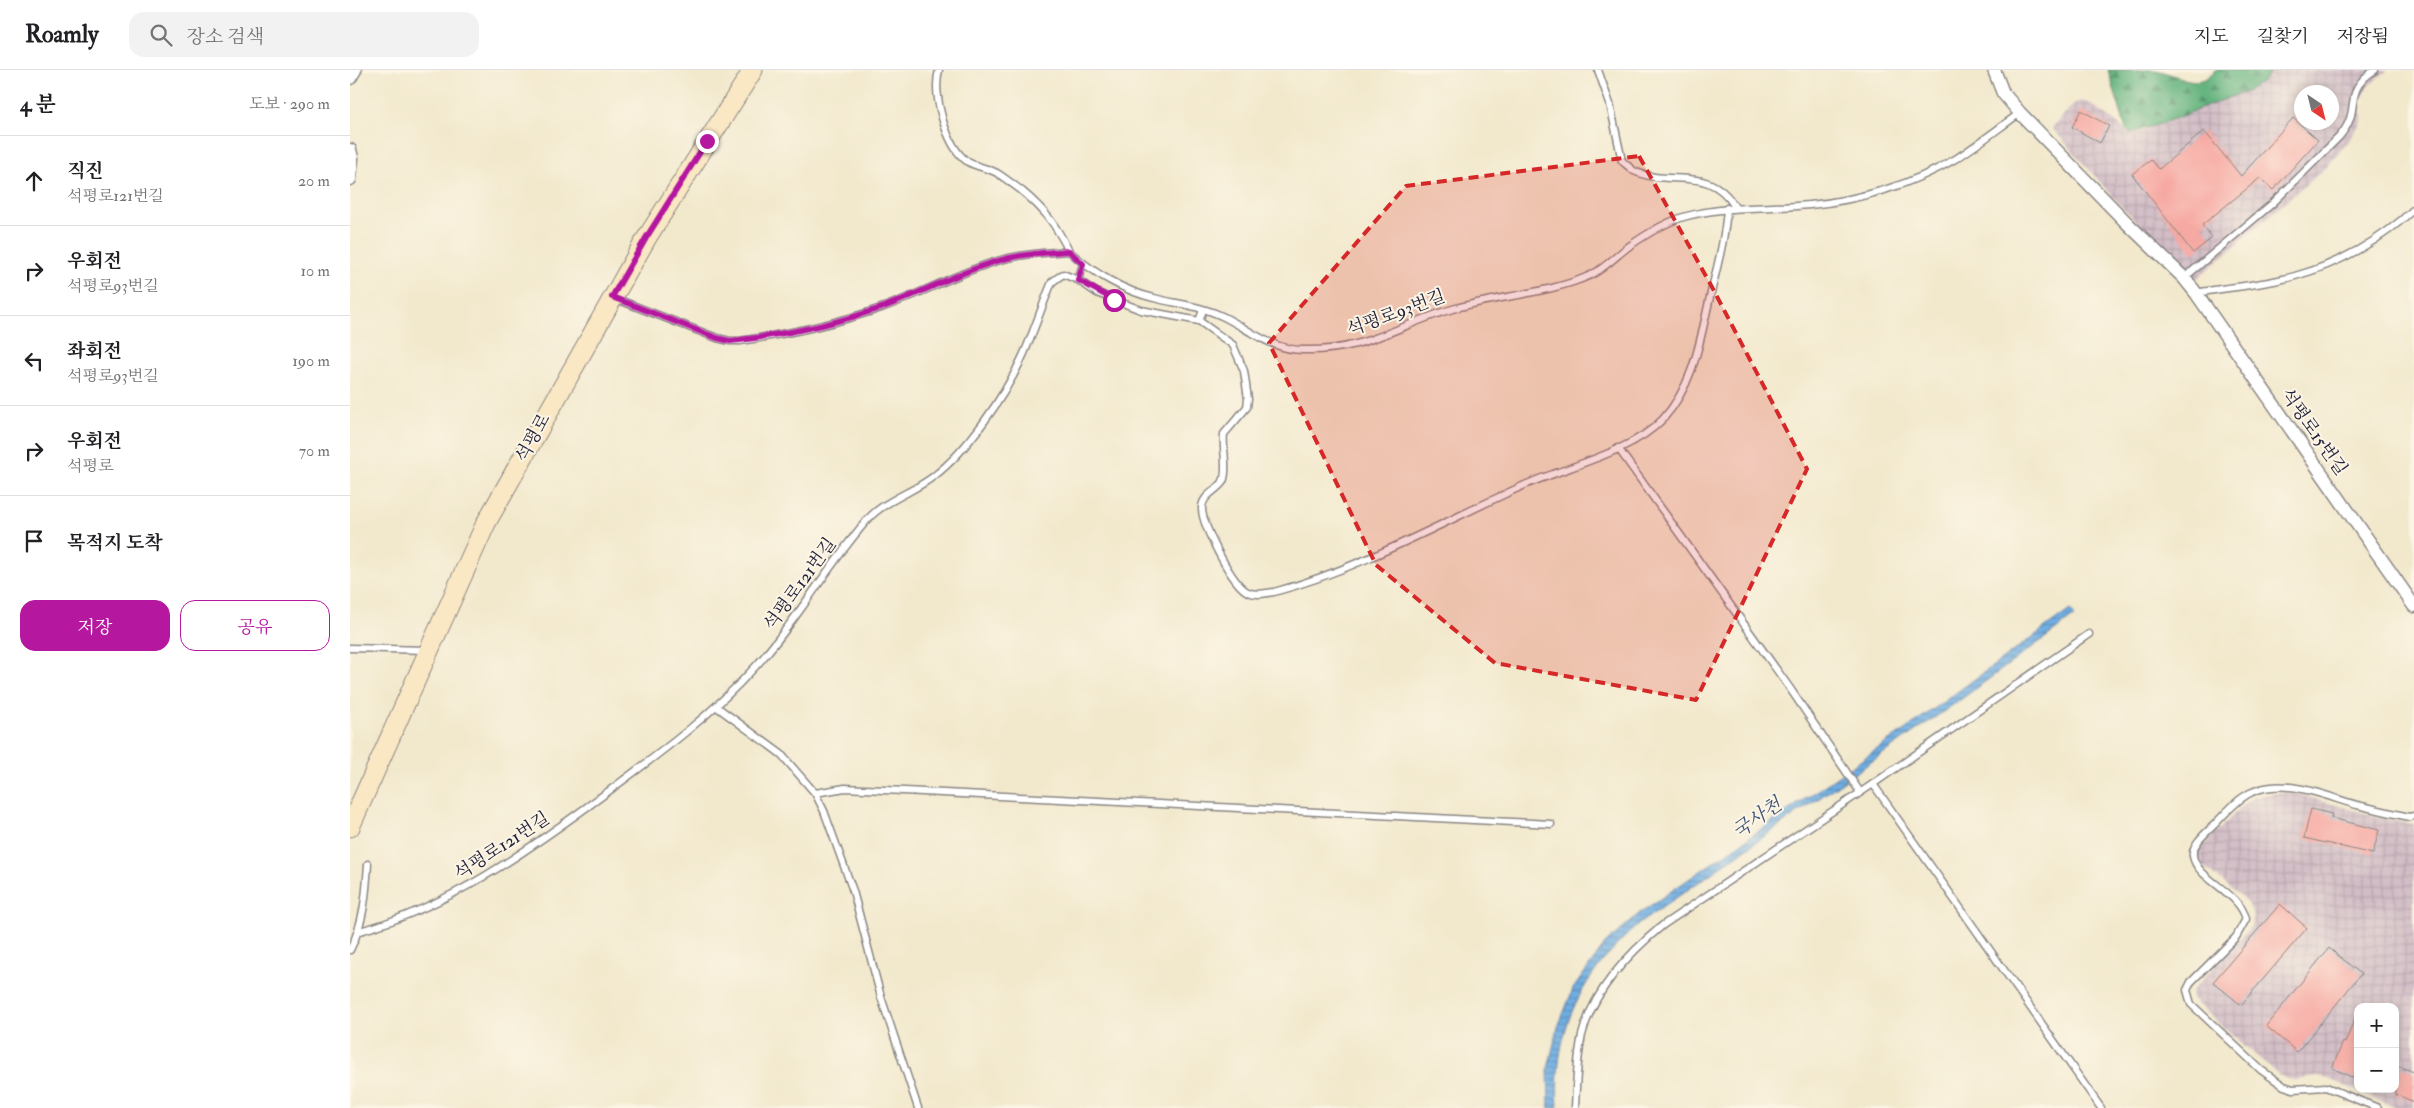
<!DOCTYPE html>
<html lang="ko">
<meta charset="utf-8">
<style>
body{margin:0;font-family:"IM FELL Double Pica","Noto Serif KR",serif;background:#f2f2f2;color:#202124}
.controls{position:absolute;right:15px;bottom:15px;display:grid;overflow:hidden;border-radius:10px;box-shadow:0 2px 12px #0003}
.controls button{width:45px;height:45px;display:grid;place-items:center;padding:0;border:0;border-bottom:1px solid #e0e0e0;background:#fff;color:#202124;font:25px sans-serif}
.compass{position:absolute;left:1944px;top:15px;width:45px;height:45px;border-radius:50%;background:#fff;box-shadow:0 2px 12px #0003;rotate:145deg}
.stop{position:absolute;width:15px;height:15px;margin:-11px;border:4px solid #b5179e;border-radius:50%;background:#fff}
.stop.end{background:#b5179e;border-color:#fff;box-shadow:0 1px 5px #0008}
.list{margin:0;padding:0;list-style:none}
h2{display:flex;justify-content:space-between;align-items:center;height:65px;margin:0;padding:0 20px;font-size:21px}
h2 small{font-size:16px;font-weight:400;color:#757577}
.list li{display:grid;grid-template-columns:32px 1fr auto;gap:15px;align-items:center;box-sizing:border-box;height:90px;padding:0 20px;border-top:1px solid #e0e0e0}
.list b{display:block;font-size:19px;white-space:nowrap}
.list p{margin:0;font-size:16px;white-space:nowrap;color:#757577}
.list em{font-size:16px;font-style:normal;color:#757577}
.actions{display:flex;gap:10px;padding:15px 20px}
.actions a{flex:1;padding:11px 0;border:1px solid #b5179e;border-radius:15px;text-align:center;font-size:18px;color:#b5179e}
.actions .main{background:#b5179e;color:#fff}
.icon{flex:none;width:28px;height:28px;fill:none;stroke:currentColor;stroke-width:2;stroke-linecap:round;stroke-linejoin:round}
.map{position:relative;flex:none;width:2064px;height:1038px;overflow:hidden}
header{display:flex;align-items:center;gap:30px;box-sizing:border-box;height:70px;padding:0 25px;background:#fff;border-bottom:1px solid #e0e0e0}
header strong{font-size:24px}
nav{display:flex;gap:28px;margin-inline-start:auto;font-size:18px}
.search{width:350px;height:45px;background:#f2f2f2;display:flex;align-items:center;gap:12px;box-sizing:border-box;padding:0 18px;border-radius:15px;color:#757577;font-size:19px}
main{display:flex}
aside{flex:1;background:#fff}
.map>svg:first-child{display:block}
.industrial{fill:url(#industrial-grid);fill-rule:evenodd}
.forest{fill:url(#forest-firs);stroke:#426a5c}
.water{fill:url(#water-rules);stroke:#49688f}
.building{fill:#f6a8a2}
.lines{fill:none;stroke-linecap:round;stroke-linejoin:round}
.lane-casing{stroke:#8a8684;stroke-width:9}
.street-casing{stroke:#8a8684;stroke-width:15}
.secondary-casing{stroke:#8a8684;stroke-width:21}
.lane{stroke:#fff;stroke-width:6}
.street{stroke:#fff;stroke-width:12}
.secondary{stroke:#fae7c3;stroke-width:19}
.route{stroke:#b5179e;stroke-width:6}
.marked{fill:#d62828;fill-opacity:0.2;stroke:#d62828;stroke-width:4;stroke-dasharray:10 6;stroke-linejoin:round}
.labels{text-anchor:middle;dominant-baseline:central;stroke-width:4;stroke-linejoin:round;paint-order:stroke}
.street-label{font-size:18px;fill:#22223b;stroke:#fcf5e5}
.water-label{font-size:19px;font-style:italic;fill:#3d5376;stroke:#fcf5e5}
</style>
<header>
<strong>Roamly</strong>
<div class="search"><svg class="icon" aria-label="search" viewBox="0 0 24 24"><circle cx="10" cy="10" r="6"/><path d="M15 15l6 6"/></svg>장소 검색</div>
<nav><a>지도</a><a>길찾기</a><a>저장됨</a></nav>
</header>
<main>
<aside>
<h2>4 분<small>도보 · 290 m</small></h2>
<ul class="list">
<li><svg class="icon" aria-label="ahead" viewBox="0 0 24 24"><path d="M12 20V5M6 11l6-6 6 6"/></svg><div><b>직진</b><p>석평로121번길</p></div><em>20 m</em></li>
<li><svg class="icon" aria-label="right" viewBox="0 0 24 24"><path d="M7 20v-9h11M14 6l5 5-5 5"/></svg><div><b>우회전</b><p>석평로93번길</p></div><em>10 m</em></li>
<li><svg class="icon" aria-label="left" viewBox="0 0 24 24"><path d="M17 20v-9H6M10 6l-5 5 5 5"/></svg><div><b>좌회전</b><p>석평로93번길</p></div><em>190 m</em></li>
<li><svg class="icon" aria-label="right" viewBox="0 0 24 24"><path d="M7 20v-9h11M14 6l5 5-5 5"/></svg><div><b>우회전</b><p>석평로</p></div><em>70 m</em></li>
<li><svg class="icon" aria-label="arrive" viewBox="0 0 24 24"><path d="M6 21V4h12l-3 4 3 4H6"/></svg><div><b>목적지 도착</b></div></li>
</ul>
<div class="actions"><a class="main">저장</a><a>공유</a></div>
</aside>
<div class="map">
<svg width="2064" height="1038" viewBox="0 0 2064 1038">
<defs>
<pattern id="industrial-grid" width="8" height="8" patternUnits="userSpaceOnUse" patternTransform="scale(1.25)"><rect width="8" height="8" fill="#d2bdc6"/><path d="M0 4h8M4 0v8" fill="none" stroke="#b4a2ab"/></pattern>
<pattern id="forest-firs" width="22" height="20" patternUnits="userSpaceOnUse" patternTransform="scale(1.25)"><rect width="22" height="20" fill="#62b27d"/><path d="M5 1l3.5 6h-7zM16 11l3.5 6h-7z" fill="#509068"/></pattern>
<pattern id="water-rules" width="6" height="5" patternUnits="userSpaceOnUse" patternTransform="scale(1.25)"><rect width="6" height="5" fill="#70afe3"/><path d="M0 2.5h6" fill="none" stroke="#5c8eb9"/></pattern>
</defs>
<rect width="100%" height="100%" fill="#fcf5e5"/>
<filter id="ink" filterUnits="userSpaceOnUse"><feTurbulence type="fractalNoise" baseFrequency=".02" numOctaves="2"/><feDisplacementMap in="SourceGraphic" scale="10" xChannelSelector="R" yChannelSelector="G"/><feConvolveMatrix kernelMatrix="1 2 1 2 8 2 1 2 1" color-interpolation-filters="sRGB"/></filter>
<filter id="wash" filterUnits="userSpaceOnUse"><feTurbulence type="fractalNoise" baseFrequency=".0096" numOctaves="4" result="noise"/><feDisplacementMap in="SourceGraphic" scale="20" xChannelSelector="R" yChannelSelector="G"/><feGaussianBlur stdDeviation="1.12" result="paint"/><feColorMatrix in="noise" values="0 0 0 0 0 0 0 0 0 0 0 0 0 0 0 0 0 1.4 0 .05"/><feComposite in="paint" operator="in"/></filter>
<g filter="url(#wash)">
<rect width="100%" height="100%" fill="#f2e9cd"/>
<g class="industrial">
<path d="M 1922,0 L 2039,0 L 2018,16 L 2011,31 L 2012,50 L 1999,71 L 1977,96 L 1845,210 L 1774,139 L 1702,58 L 1721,37 L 1730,31 L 1739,33 L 1780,63 L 1790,61 L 1899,20 L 1912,12 ZM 1952,22 L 1982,22 L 1982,52 L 1952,52 Z"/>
<path d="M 1930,722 L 1947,724 L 2028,747 L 2064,754 L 2064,1038 L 2047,1038 L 1979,1009 L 1967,1007 L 1947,1010 L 1937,1009 L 1927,1004 L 1842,929 L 1841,922 L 1846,916 L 1896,862 L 1902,855 L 1903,847 L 1901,839 L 1893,828 L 1852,795 L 1848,787 L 1849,780 L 1892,736 L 1904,727 ZM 2008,937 L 2045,937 L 2045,1019 L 2008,1019 Z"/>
</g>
<path class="forest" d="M 1758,0 C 1773,0 1789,0 1804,0 C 1825,2 1848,23 1865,0 L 1922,0 L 1912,12 L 1899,20 L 1816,52 L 1780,63 L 1776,59 Z"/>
<path class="water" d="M 1720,540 L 1725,546 L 1610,630 L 1290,853 C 1231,905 1203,958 1208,1038 L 1199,1038 L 1198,998 L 1208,957 L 1223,919 L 1255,874 L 1291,842 L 1552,662 Z"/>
<g id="blocks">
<g class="building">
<polygon points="1731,40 1759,56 1750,73 1722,57"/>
<polygon points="1943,48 1968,70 1923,120 1910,108 1852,155 1862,168 1843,183 1782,104 1801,90 1809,99 1854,61 1891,106"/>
<polygon points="1961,739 1982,744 1981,748 2029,760 2023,784 1954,768"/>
<polygon points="1930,834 1957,858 1891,935 1863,912"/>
<polygon points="1979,878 2011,904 1947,982 1916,956"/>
<polygon points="2007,943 2008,943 2008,1010 1982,998 1993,972 1995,973"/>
<polygon points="2045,995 2064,1002 2064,1032 2045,1024"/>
</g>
</g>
</g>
<g filter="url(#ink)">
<use href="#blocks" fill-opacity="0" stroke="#8a8684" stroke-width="1"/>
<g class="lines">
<defs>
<g id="lane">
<path d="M 589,0 C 582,25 596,77 618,92 C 627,97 638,98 647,103 C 655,108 664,115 672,121 C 696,141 705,154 719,181"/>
<path d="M 1248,0 L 1260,34 L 1272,91 C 1276,94 1280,98 1284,101 C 1320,118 1359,93 1385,137"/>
<path d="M 1834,208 L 1923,133 L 1989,67 C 2014,39 1990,22 2025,0"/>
<polyline points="728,210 733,194"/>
<path d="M 1846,223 C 1879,217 1913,215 1945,206 C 1989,194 2031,170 2064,139"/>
<path d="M 264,228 L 367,268 L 380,271 L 390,271 C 438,264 485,254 531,238 C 569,225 605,204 644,192 C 668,184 694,183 719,181 C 742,202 773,221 804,228 C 827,234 852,236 874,247 C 900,260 922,280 953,280 C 1016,282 1051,253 1106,238 C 1149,226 1202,223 1241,205 C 1255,198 1266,186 1278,177 C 1295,165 1317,151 1337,146 C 1378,135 1419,139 1460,135 C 1510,130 1564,114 1607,88 C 1629,74 1649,58 1670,43"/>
<path d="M 849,251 L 883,275 L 894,301 L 898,329 L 897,337 L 874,364 C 872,376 879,404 872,413 C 865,422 851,426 852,440 C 853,456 882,515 898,522 C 906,526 916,523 924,522 C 1013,498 1094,451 1177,414 C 1219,396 1282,382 1313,349 C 1344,315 1350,270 1360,227 C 1367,197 1375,169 1377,138"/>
<polyline points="1268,378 1439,617 1510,722"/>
<polyline points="0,578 76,580"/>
<polyline points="367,637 431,684 465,723 474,741 503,821 531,927 568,1038"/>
<polyline points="1523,714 1751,1038"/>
<polyline points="465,723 495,718 1201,754"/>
<path d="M 10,861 C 101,836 177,781 252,726 C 306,686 360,647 405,597 C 447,551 477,496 518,449 C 535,430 564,422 584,406 C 617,381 654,327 671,290 C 683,265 691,238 702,212 L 713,204 L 728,210 L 747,223 L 791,240 L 849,251 L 853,240"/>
<path d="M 0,880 C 14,852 16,825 18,794"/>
<path d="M 1225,1038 C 1226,1014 1227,989 1232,965 C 1243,921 1279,883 1313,855 L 1523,714 L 1739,564"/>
<path d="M 2028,1038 L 1976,1017 L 1943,1019 L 1934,1016 L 1911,1000 L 1841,934 L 1837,920 L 1841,912 L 1886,867 L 1896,849 C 1889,821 1847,810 1843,786 C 1841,775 1856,763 1863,756 C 1874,745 1886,730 1900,723 C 1933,706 1974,726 2007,735 C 2024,739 2042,743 2059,747 L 2064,746"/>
</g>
<g id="street">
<polyline points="1644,0 1653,23 1670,43 1777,153 1834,208 1846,223 2064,536"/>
<polyline points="0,8 5,0"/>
<polyline points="0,80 2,88 0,109"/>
</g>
<polyline id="secondary" points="0,757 136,453 296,169 403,0"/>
</defs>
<use href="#lane" class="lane-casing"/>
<use href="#street" class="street-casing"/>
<use href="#secondary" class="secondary-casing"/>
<use href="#lane" class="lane"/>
<use href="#street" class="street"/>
<use href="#secondary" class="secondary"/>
</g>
</g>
<g class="lines" filter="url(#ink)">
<path class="route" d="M 357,71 L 296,168 L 262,227 L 367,268 L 380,271 L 390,270 C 438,264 485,254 531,238 C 569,224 605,204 644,192 C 668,184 694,183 719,181 L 733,194 L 728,210 L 764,230"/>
</g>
<path class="marked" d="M 1289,86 L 1362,217 L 1457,399 L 1346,630 L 1145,593 L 1026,495 L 919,273 L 1056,116 Z"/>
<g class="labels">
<g class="street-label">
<text transform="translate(1046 243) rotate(-20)">석평로93번길</text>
<text transform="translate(1964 362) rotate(55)">석평로15번길</text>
<text transform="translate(183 368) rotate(-61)">석평로</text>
<text transform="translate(450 514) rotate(-54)">석평로121번길</text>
<text transform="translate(152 776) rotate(-33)">석평로121번길</text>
</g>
<g class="water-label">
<text transform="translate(1407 748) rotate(-35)">국사천</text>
</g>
</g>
</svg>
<div class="controls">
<button>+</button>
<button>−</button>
</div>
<svg class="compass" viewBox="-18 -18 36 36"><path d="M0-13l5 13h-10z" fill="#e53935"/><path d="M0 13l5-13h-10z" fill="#757577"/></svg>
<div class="stop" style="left:764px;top:230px"></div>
<div class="stop end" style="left:357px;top:71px"></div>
</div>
</main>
